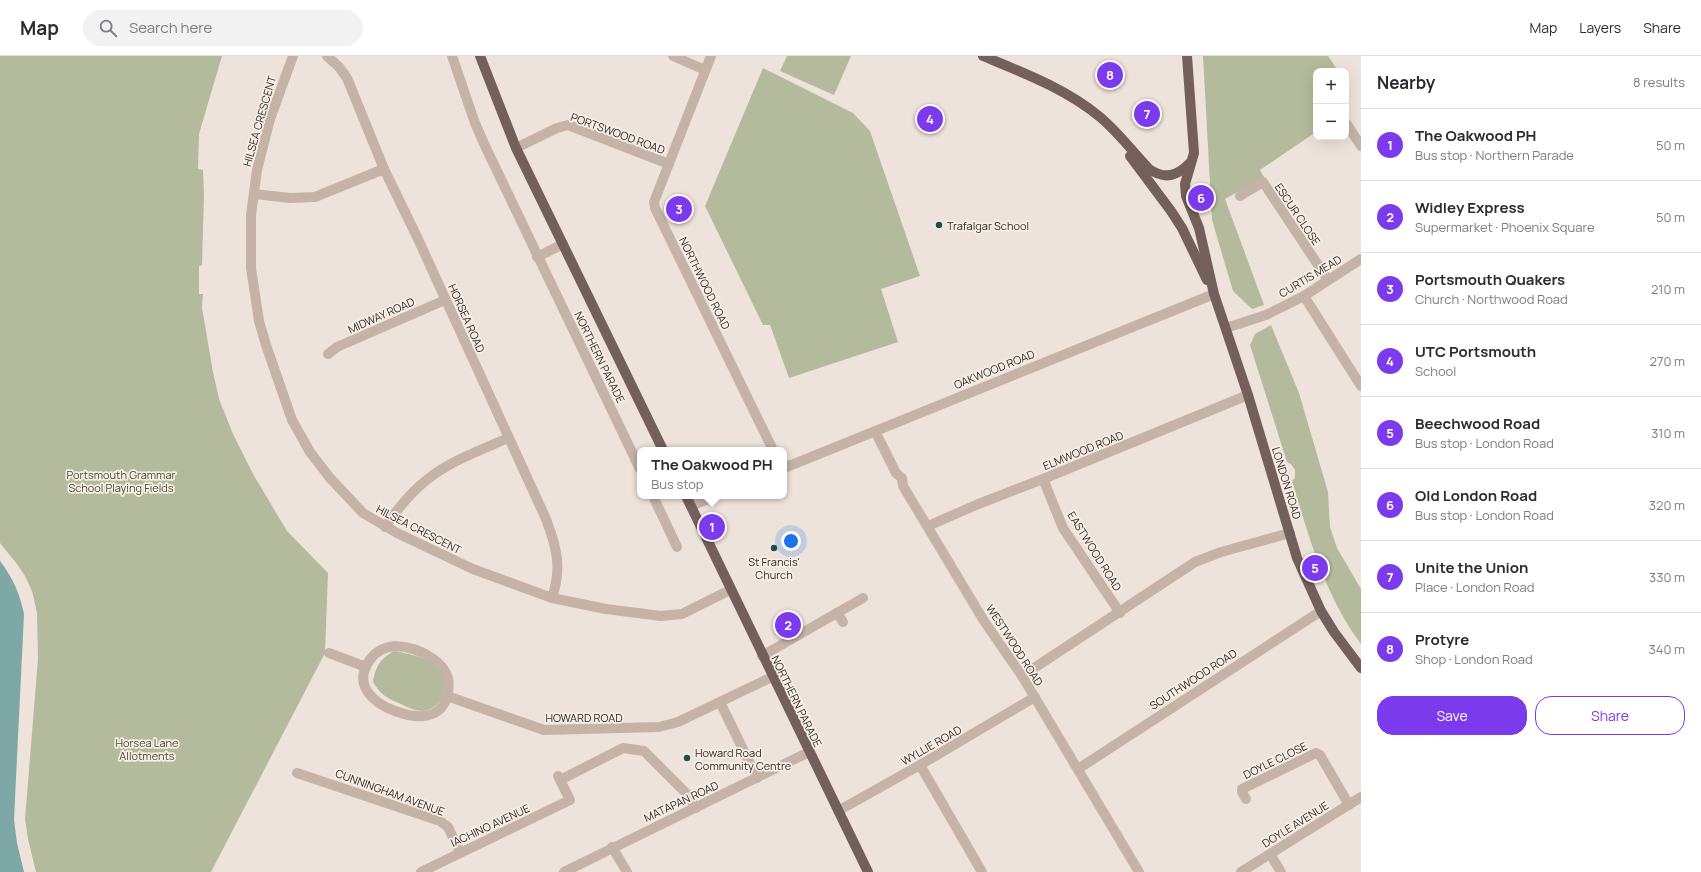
<!DOCTYPE html>
<meta charset="utf-8">
<style>
body{margin:0;font-family:Manrope,sans-serif;background:#f2f2f3;color:#2b2b33}
.controls{position:absolute;right:12px;top:12px;display:grid;overflow:hidden;border-radius:8px;box-shadow:0 4px 16px #0002}
.controls button{width:36px;height:36px;display:grid;place-items:center;padding:0;border:0;border-bottom:1px solid #e1e1e2;background:#fff;color:#2b2b33;font:20px sans-serif}
.you{position:absolute;left:791px;top:485px;width:14px;height:14px;margin:-10px;border:3px solid #fff;border-radius:50%;background:#1a73e8;box-shadow:0 0 0 6px #1a73e833}
.badge{display:grid;place-items:center;width:26px;height:26px;border-radius:50%;background:#7c3aed;color:#fff;font-size:13px;font-weight:700}
.pin{position:absolute;translate:-50% -50%;border:2px solid #fff;box-shadow:0 1px 4px #0006}
.popup{position:absolute;left:637px;top:391px;width:150px;height:52px;box-sizing:border-box;display:grid;place-content:center;border-radius:8px;background:#fff;filter:drop-shadow(0 1px 3px #0005);font-size:13px;white-space:nowrap;color:#7c7c81}
.popup b{font-size:15px;color:#2b2b33}
.popup::after{content:'';position:absolute;left:50%;top:100%;margin-left:-8px;border:8px solid transparent;border-top-color:#fff}
.list{margin:0;padding:0;list-style:none}
h2{display:flex;justify-content:space-between;align-items:center;height:52px;margin:0;padding:0 16px;font-size:17px}
h2 small{font-size:13px;font-weight:400;color:#7c7c81}
.list li{display:grid;grid-template-columns:26px 1fr auto;gap:12px;align-items:center;box-sizing:border-box;height:72px;padding:0 16px;border-top:1px solid #e1e1e2}
.list b{display:block;font-size:15px;white-space:nowrap}
.list p{margin:0;font-size:13px;white-space:nowrap;color:#7c7c81}
.list em{font-size:13px;font-style:normal;color:#7c7c81}
.actions{display:flex;gap:8px;padding:12px 16px}
.actions a{flex:1;padding:9px 0;border:1px solid #7c3aed;border-radius:16px;text-align:center;font-size:14px;color:#7c3aed}
.actions .main{background:#7c3aed;color:#fff}
.icon{flex:none;width:22px;height:22px;fill:none;stroke:currentColor;stroke-width:2;stroke-linecap:round;stroke-linejoin:round}
.map{position:relative;flex:none;width:1361px;height:816px;overflow:hidden}
header{display:flex;align-items:center;gap:24px;box-sizing:border-box;height:56px;padding:0 20px;background:#fff;border-bottom:1px solid #e1e1e2}
header strong{font-size:19px}
nav{display:flex;gap:22px;margin-inline-start:auto;font-size:14px}
.search{width:280px;height:36px;background:#f2f2f3;display:flex;align-items:center;gap:10px;box-sizing:border-box;padding:0 14px;border-radius:22px;color:#7c7c81;font-size:15px}
main{display:flex}
aside{flex:1;background:#fff}
.map>svg:first-child{display:block}
.green{fill:#b3bb9c}
.water{fill:#7da8a6}
.lines{fill:none;stroke-linecap:round;stroke-linejoin:round}
.minor{stroke:#c5b3a8;stroke-width:10}
.primary{stroke:#73605a;stroke-width:10}
.poi-dot{fill:#224f4e;stroke:#f7eee6;stroke-width:1.5}
.labels{text-anchor:middle;dominant-baseline:central;stroke-width:3.5;stroke-linejoin:round;paint-order:stroke}
.street-label{font-size:11px;fill:#322a27;stroke:#f7eee6}
.poi-label{font-size:11px;fill:#322a27;stroke:#f7eee6;text-anchor:start}
.park-label{font-size:11px;fill:#454e2e;stroke:#f7eee6}
</style>
<header>
<strong>Map</strong>
<div class="search"><svg class="icon" aria-label="search" viewBox="0 0 24 24"><circle cx="10" cy="10" r="6"/><path d="M15 15l6 6"/></svg>Search here</div>
<nav><a>Map</a><a>Layers</a><a>Share</a></nav>
</header>
<main>
<div class="map">
<svg width="1361" height="816" viewBox="0 0 1361 816">
<rect width="100%" height="100%" fill="#eee3da"/>
<g class="green">
<polygon points="0,0 222,0 199,78 198,113 203,114 204,138 202,209 199,210 199,238 203,238 202,252 213,316 219,343 233,378 253,418 287,475 328,517 325,597 211,816 36,816 28,783 25,763 38,603 37,557 32,535 25,520 17,508 0,487"/>
<polygon points="787,0 851,0 834,39 780,15"/>
<polygon points="1203,0 1328,0 1338,15 1316,15 1316,76 1260,114 1264,121 1225,143 1264,249 1252,253 1233,235 1212,164"/>
<polygon points="763,12 853,57 870,75 920,220 881,233 898,286 789,322 770,269 763,269 705,150"/>
<path d="M 1271,269 L 1299,337 L 1328,436 L 1330,471 L 1337,492 L 1361,533 L 1361,588 C 1325,540 1309,481 1292,425 L 1295,422 L 1295,414 L 1291,408 L 1287,406 L 1250,289 L 1255,278 Z"/>
<path d="M 394,595 C 406,597 425,601 435,609 C 451,622 447,647 428,654 C 419,657 409,652 401,648 C 388,643 380,638 373,626 C 376,610 380,603 394,595 Z"/>
</g>
<path class="water" d="M 0,505 C 13,522 20,538 24,558 L 14,764 L 17,787 L 24,816 L 0,816 Z"/>
<g class="lines">
<g class="minor">
<polyline points="293,0 270,63 257,114 251,159 251,212 259,265 266,289 292,364 310,396 330,422 363,457 397,477 473,513 552,542 606,553 661,560 682,558 730,534"/>
<path d="M 327,0 L 339,11 L 347,22 L 384,113 L 418,183 L 546,463 C 557,492 562,512 552,542"/>
<polyline points="452,0 475,67 486,92 640,413"/>
<polyline points="673,0 705,14"/>
<polyline points="711,0 654,146 655,152 773,394"/>
<polyline points="1346,67 1361,90"/>
<polyline points="516,92 557,72 568,69 669,108"/>
<polyline points="254,138 290,142 315,141 384,113"/>
<polyline points="1240,140 1263,126 1328,224"/>
<polyline points="537,201 563,188"/>
<polyline points="1304,240 1361,330"/>
<polyline points="1226,272 1266,259 1304,240 1361,203"/>
<polyline points="328,298 337,291 445,244"/>
<polyline points="875,375 896,417 902,422 903,430 984,565 1022,620 1139,816"/>
<polyline points="784,412 1214,238"/>
<polyline points="1043,423 1063,472 1120,557"/>
<polyline points="653,440 677,491"/>
<polyline points="691,450 716,440"/>
<polyline points="928,470 976,449 1043,423 1248,339"/>
<path d="M 385,471 C 422,416 450,407 508,382"/>
<polyline points="837,557 843,566"/>
<path d="M 395,590 C 419,591 454,607 448,636 C 443,665 416,663 395,655 C 373,647 353,629 369,605 C 375,596 385,591 395,590 Z"/>
<polyline points="329,597 366,611"/>
<polyline points="762,600 863,542"/>
<polyline points="1022,620 1195,506 1221,496 1290,477"/>
<polyline points="447,640 544,674 659,671 678,666 772,621"/>
<polyline points="720,646 757,722"/>
<polyline points="920,709 982,816"/>
<polyline points="1078,713 1321,555"/>
<polyline points="297,717 440,765 448,771 460,796"/>
<polyline points="564,722 623,692 644,695 686,737 696,752"/>
<polyline points="1246,743 1242,736 1242,733 1316,697 1320,699 1349,749"/>
<polyline points="838,755 920,709 1035,641"/>
<polyline points="612,791 627,816"/>
<polyline points="1270,798 1281,816"/>
<polyline points="421,816 570,744 558,720"/>
<polyline points="564,816 809,696"/>
<polyline points="1241,816 1361,741"/>
</g>
<g class="primary">
<polyline points="480,0 516,92 663,394"/>
<path d="M 983,0 C 1024,17 1066,33 1100,61 C 1118,76 1133,96 1149,113 C 1165,124 1177,120 1190,107"/>
<polyline points="1187,0 1194,97 1185,128 1186,140 1199,172 1214,238 1248,339 1297,502 1321,555 1334,576 1361,612"/>
<polyline points="1130,100 1171,155 1182,172 1207,224"/>
<polyline points="686,440 868,816"/>
</g>
</g>
<g class="poi-dot">
<circle cx="939" cy="169" r="4"/>
<circle cx="774" cy="492" r="4"/>
<circle cx="687" cy="702" r="4"/>
</g>
<g class="labels">
<g class="street-label">
<text transform="translate(259 65) rotate(-74)">HILSEA CRESCENT</text>
<text transform="translate(618 77) rotate(20)">PORTSWOOD ROAD</text>
<text transform="translate(1298 158) rotate(56)">ESCUR CLOSE</text>
<text transform="translate(1310 220) rotate(-31)">CURTIS MEAD</text>
<text transform="translate(705 227) rotate(64)">NORTHWOOD ROAD</text>
<text transform="translate(381 259) rotate(-24)">MIDWAY ROAD</text>
<text transform="translate(467 262) rotate(66)">HORSEA ROAD</text>
<text transform="translate(600 301) rotate(64)">NORTHERN PARADE</text>
<text transform="translate(994 313) rotate(-22)">OAKWOOD ROAD</text>
<text transform="translate(1083 394) rotate(-22)">ELMWOOD ROAD</text>
<text transform="translate(1287 427) rotate(73)">LONDON ROAD</text>
<text transform="translate(419 473) rotate(27)">HILSEA CRESCENT</text>
<text transform="translate(1095 495) rotate(58)">EASTWOOD ROAD</text>
<text transform="translate(1015 589) rotate(57)">WESTWOOD ROAD</text>
<text transform="translate(1193 623) rotate(-33)">SOUTHWOOD ROAD</text>
<text transform="translate(797 645) rotate(64)">NORTHERN PARADE</text>
<text x="584" y="661">HOWARD ROAD</text>
<text transform="translate(931 689) rotate(-30)">WYLLIE ROAD</text>
<text transform="translate(1275 704) rotate(-26)">DOYLE CLOSE</text>
<text transform="translate(390 736) rotate(20)">CUNNINGHAM AVENUE</text>
<text transform="translate(681 745) rotate(-25)">MATAPAN ROAD</text>
<text transform="translate(1295 768) rotate(-32)">DOYLE AVENUE</text>
<text transform="translate(490 769) rotate(-25)">IACHINO AVENUE</text>
</g>
<g class="poi-label">
<text x="947" y="169">Trafalgar School</text>
<text x="774" y="505" text-anchor="middle">St Francis'<tspan x="774" dy="13">Church</tspan></text>
<text x="695" y="696">Howard Road<tspan x="695" dy="13">Community Centre</tspan></text>
</g>
<g class="park-label">
<text x="121" y="418">Portsmouth Grammar<tspan x="121" dy="13">School Playing Fields</tspan></text>
<text x="147" y="686">Horsea Lane<tspan x="147" dy="13">Allotments</tspan></text>
</g>
</g>
</svg>
<div class="controls">
<button>+</button>
<button>−</button>
</div>
<div class="you"></div>
<div class="pin badge" style="left:712px;top:471px">1</div>
<div class="popup"><b>The Oakwood PH</b>Bus stop</div>
<div class="pin badge" style="left:788px;top:569px">2</div>
<div class="pin badge" style="left:679px;top:153px">3</div>
<div class="pin badge" style="left:930px;top:63px">4</div>
<div class="pin badge" style="left:1315px;top:512px">5</div>
<div class="pin badge" style="left:1201px;top:142px">6</div>
<div class="pin badge" style="left:1147px;top:58px">7</div>
<div class="pin badge" style="left:1110px;top:19px">8</div>
</div>
<aside>
<h2>Nearby<small>8 results</small></h2>
<ul class="list">
<li><span class="badge">1</span><div><b>The Oakwood PH</b><p>Bus stop · Northern Parade</p></div><em>50 m</em></li>
<li><span class="badge">2</span><div><b>Widley Express</b><p>Supermarket · Phoenix Square</p></div><em>50 m</em></li>
<li><span class="badge">3</span><div><b>Portsmouth Quakers</b><p>Church · Northwood Road</p></div><em>210 m</em></li>
<li><span class="badge">4</span><div><b>UTC Portsmouth</b><p>School</p></div><em>270 m</em></li>
<li><span class="badge">5</span><div><b>Beechwood Road</b><p>Bus stop · London Road</p></div><em>310 m</em></li>
<li><span class="badge">6</span><div><b>Old London Road</b><p>Bus stop · London Road</p></div><em>320 m</em></li>
<li><span class="badge">7</span><div><b>Unite the Union</b><p>Place · London Road</p></div><em>330 m</em></li>
<li><span class="badge">8</span><div><b>Protyre</b><p>Shop · London Road</p></div><em>340 m</em></li>
</ul>
<div class="actions"><a class="main">Save</a><a>Share</a></div>
</aside>
</main>
